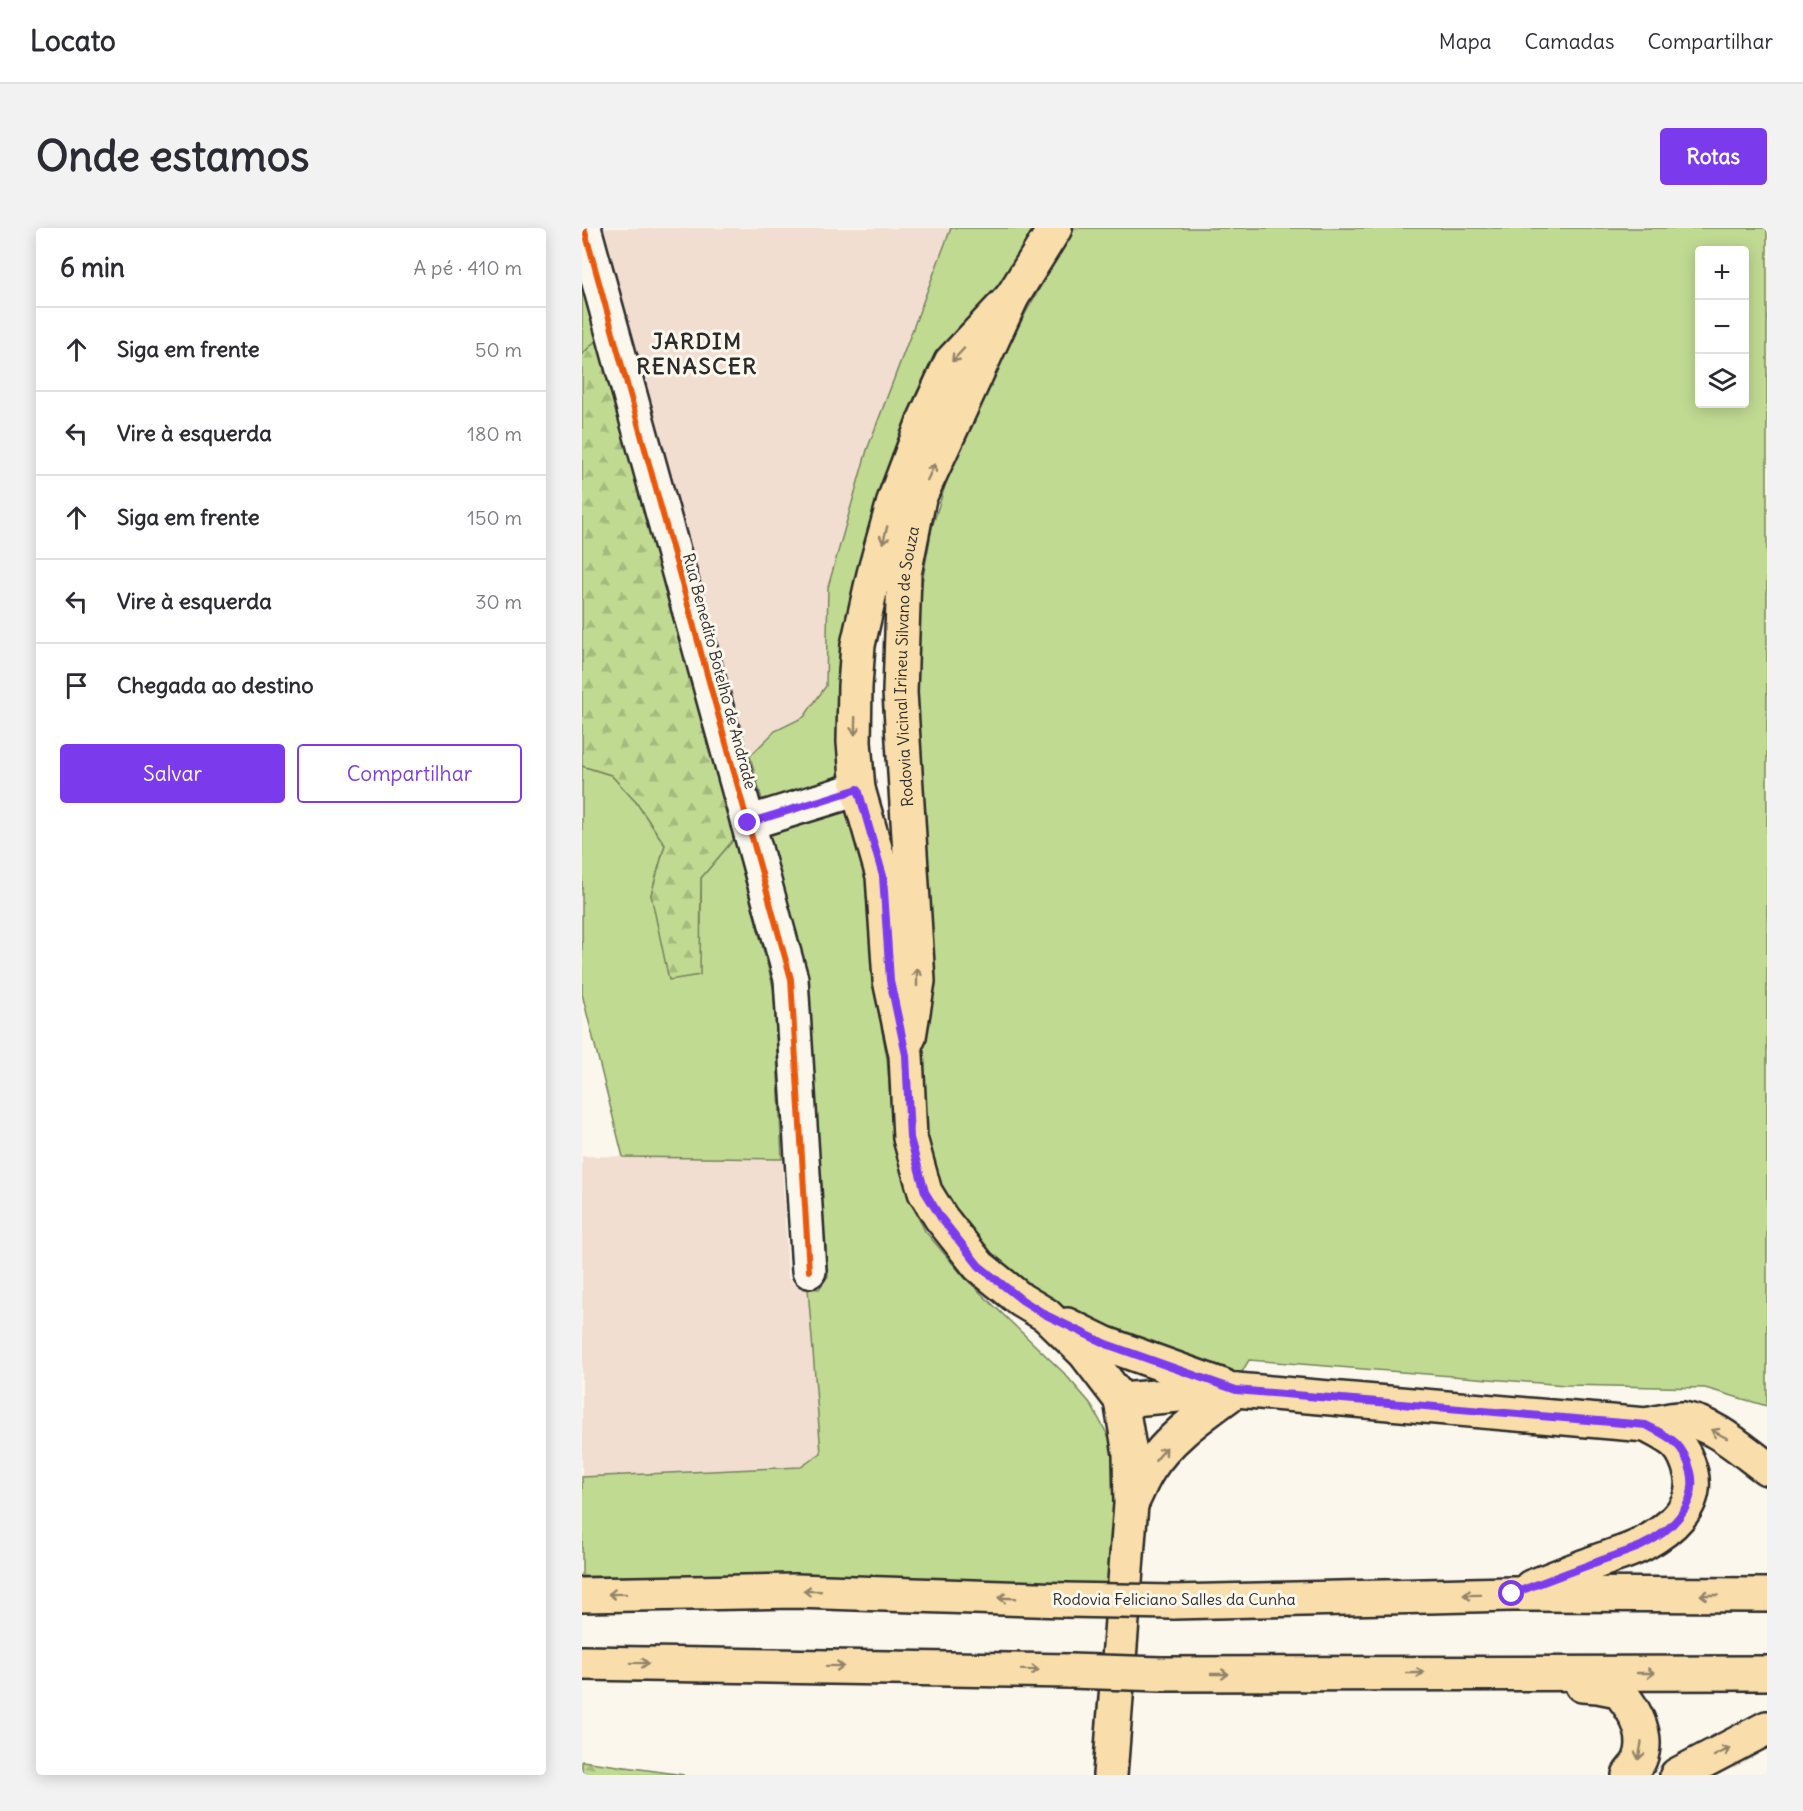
<!DOCTYPE html>
<html lang="pt">
<meta charset="utf-8">
<style>
body{margin:0;font-family:Delius,sans-serif;background:#f2f2f3;color:#2b2b33}
.controls{position:absolute;right:18px;top:18px;display:grid;overflow:hidden;border-radius:6px;box-shadow:0 3px 15px #0003}
.controls button{width:54px;height:54px;display:grid;place-items:center;padding:0;border:0;border-bottom:2px solid #e1e1e2;background:#fff;color:#2b2b33;font:30px sans-serif}
.stop{position:absolute;width:18px;height:18px;margin:-14px;border:4px solid #7c3aed;border-radius:50%;background:#fff}
.stop.end{background:#7c3aed;border-color:#fff;box-shadow:0 2px 6px #0008}
.list{margin:0;padding:0;list-style:none}
h2{display:flex;justify-content:space-between;align-items:center;height:78px;margin:0;padding:0 24px;font-size:26px}
h2 small{font-size:20px;font-weight:400;color:#7c7c81}
.list li{display:grid;grid-template-columns:39px 1fr auto;gap:18px;align-items:center;box-sizing:border-box;height:84px;padding:0 24px;border-top:2px solid #e1e1e2}
.list b{display:block;font-size:22px;white-space:nowrap}
.list em{font-size:20px;font-style:normal;color:#7c7c81}
.actions{display:flex;gap:12px;padding:18px 24px}
.actions a{flex:1;padding:14px 0;border:2px solid #7c3aed;border-radius:6px;text-align:center;font-size:21px;color:#7c3aed}
.actions .main{background:#7c3aed;color:#fff}
.icon{flex:none;width:33px;height:33px;fill:none;stroke:currentColor;stroke-width:2;stroke-linecap:round;stroke-linejoin:round}
.map{position:relative;flex:none;width:1185px;height:1547px;overflow:hidden;border-radius:6px}
header{display:flex;align-items:center;gap:36px;box-sizing:border-box;height:84px;padding:0 30px;background:#fff;border-bottom:2px solid #e1e1e2}
header strong{font-size:28px}
nav{display:flex;gap:33px;margin-inline-start:auto;font-size:21px}
.intro{display:flex;align-items:center;justify-content:space-between;box-sizing:border-box;height:144px;padding:0 36px}
h1{margin:0;font-size:42px}
.button{padding:15px 27px;border-radius:6px;background:#7c3aed;color:#fff;font-size:21px;font-weight:700}
main{display:flex;gap:36px;padding:0 36px}
aside{flex:1;background:#fff;border-radius:6px;box-shadow:0 3px 15px #0003}
.map>svg:first-child{display:block}
.built{fill:#f1ded1}
.green{fill:#c0da92;stroke:#76825e;stroke-width:1.5;fill-rule:evenodd}
.forest{fill:url(#forest-firs);stroke:#76825e;stroke-width:1.5}
.lines{fill:none;stroke-linecap:round;stroke-linejoin:round}
.minor-casing{stroke:#2b2b2b;stroke-width:38}
.major-casing{stroke:#2b2b2b;stroke-width:38}
.minor{stroke:#fbf7ec;stroke-width:33}
.major{stroke:#f9deab;stroke-width:33}
.major-bridge-casing{stroke:#2b2b2b;stroke-width:38;stroke-linecap:butt}
.major-bridge{stroke:#f9deab;stroke-width:33}
.cycleway-casing{stroke:#fbf7ec;stroke-width:10}
.cycleway{stroke:#e8590c;stroke-width:6}
.oneway{stroke:#92846b}
.route{stroke:#7c3aed;stroke-width:8}
.labels{text-anchor:middle;dominant-baseline:central;stroke-width:6;stroke-linejoin:round;paint-order:stroke}
.street-label{font-size:16px;fill:#2b2b2b;stroke:#fbf7ec}
.district-label{font-size:22px;font-weight:bold;letter-spacing:1.5px;fill:#2b2b2b;stroke:#fbf7ec}
</style>
<header>
<strong>Locato</strong>
<nav><a>Mapa</a><a>Camadas</a><a>Compartilhar</a></nav>
</header>
<div class="intro"><h1>Onde estamos</h1><a class="button">Rotas</a></div>
<main>
<aside>
<h2>6 min<small>A pé · 410 m</small></h2>
<ul class="list">
<li><svg class="icon" aria-label="ahead" viewBox="0 0 24 24"><path d="M12 20V5M6 11l6-6 6 6"/></svg><div><b>Siga em frente</b></div><em>50 m</em></li>
<li><svg class="icon" aria-label="left" viewBox="0 0 24 24"><path d="M17 20v-9H6M10 6l-5 5 5 5"/></svg><div><b>Vire à esquerda</b></div><em>180 m</em></li>
<li><svg class="icon" aria-label="ahead" viewBox="0 0 24 24"><path d="M12 20V5M6 11l6-6 6 6"/></svg><div><b>Siga em frente</b></div><em>150 m</em></li>
<li><svg class="icon" aria-label="left" viewBox="0 0 24 24"><path d="M17 20v-9H6M10 6l-5 5 5 5"/></svg><div><b>Vire à esquerda</b></div><em>30 m</em></li>
<li><svg class="icon" aria-label="arrive" viewBox="0 0 24 24"><path d="M6 21V4h12l-3 4 3 4H6"/></svg><div><b>Chegada ao destino</b></div></li>
</ul>
<div class="actions"><a class="main">Salvar</a><a>Compartilhar</a></div>
</aside>
<div class="map">
<svg width="1185" height="1547" viewBox="0 0 1185 1547">
<defs>
<pattern id="forest-firs" width="22" height="20" patternUnits="userSpaceOnUse" patternTransform="scale(1.5)"><rect width="22" height="20" fill="#c0da92"/><path d="M5 1l3.5 6h-7zM16 11l3.5 6h-7z" fill="#a5bb7e"/></pattern>
</defs>
<rect width="100%" height="100%" fill="#fbf7ec"/>
<filter id="ink" filterUnits="userSpaceOnUse"><feTurbulence type="fractalNoise" baseFrequency=".0167" numOctaves="2"/><feDisplacementMap in="SourceGraphic" scale="12" xChannelSelector="R" yChannelSelector="G"/><feConvolveMatrix kernelMatrix="1 2 1 2 8 2 1 2 1" color-interpolation-filters="sRGB"/></filter>
<g filter="url(#ink)">
<g class="built">
<polygon points="19,0 369,0 285,222 246,359 244,458 222,489 193,503 168,528"/>
<polygon points="0,928 200,931 206,1050 216,1059 226,1060 239,1225 219,1239 0,1249"/>
</g>
<g class="green">
<polygon points="369,0 463,0 331,193 264,549 199,577 180,572 168,528 193,503 222,489 244,458 246,359 285,222"/>
<path d="M 492,0 L 1185,0 L 1185,1178 L 1123,1160 L 984,1157 L 667,1132 L 654,1154 L 446,1066 L 405,1033 L 354,960 L 340,911 L 338,832 L 351,760 L 331,465 L 340,355 L 350,299 L 370,236 L 406,158 L 442,88 ZM 1118,22 L 1162,22 L 1162,176 L 1118,176 Z"/>
<polygon points="0,41 18,108 0,127"/>
<polygon points="0,538 29,547 54,574 83,617 69,667 119,696 119,650 152,611 192,762 200,931 41,929 0,766"/>
<polygon points="258,580 269,589 287,654 293,764 305,830 312,916 326,968 343,1003 382,1049 482,1145 508,1175 529,1213 532,1226 535,1281 525,1361 212,1349 0,1348 0,1249 219,1239 239,1225 226,1060 237,1061 246,1048 220,743 184,611 195,602"/>
</g>
<g class="forest">
<polygon points="18,108 152,611 119,650 118,747 87,752 69,667 83,617 54,574 29,547 0,538 0,127"/>
<polygon points="0,1533 102,1547 0,1547"/>
</g>
<g class="lines">
<defs>
<g id="minor">
<polyline points="2,0 209,751 227,1043"/>
<polyline points="166,595 276,561"/>
</g>
<g id="major">
<polyline points="430,69 369,134 342,193 313,270 292,346 276,417 273,458 272,514 276,561 301,648 308,752 324,827 328,910 343,964 359,990 397,1038 439,1072 464,1087 503,1125 539,1172 548,1226 549,1276 528,1547"/>
<path id="s1" d="M 327,809 L 336,753 L 318,464 L 322,346 L 337,270 L 430,69 L 473,0"/>
<polyline points="485,1097 524,1116 641,1158"/>
<path d="M 539,1172 L 654,1162 L 1064,1197 C 1075,1195 1090,1190 1101,1191 C 1133,1196 1160,1222 1185,1240"/>
<path d="M 550,1274 C 556,1263 560,1251 567,1241 C 588,1208 623,1185 654,1162"/>
<path d="M 949,1359 C 970,1351 992,1342 1014,1334 C 1029,1328 1047,1324 1061,1316 C 1087,1302 1117,1278 1109,1245 C 1101,1214 1090,1211 1064,1197"/>
<polyline points="0,1367 214,1363 483,1372"/>
<polyline points="591,1374 930,1366 1185,1367"/>
<polyline points="0,1435 488,1443"/>
<polyline points="579,1446 1185,1445"/>
<path d="M 1000,1457 L 1016,1458 L 1036,1462 C 1052,1481 1068,1506 1058,1531 C 1056,1537 1050,1542 1047,1547"/>
<polyline points="1095,1547 1185,1500"/>
</g>
</defs>
<use href="#minor" class="minor-casing"/>
<use href="#major" class="major-casing"/>
<use href="#minor" class="minor"/>
<use href="#major" class="major"/>
<defs>
<g id="major-bridge">
<polyline points="483,1372 591,1374"/>
<polyline points="488,1443 579,1446"/>
</g>
</defs>
<use href="#major-bridge" class="major-bridge-casing"/>
<use href="#major-bridge" class="major-bridge"/>
<defs>
<polyline id="cycleway" points="2,0 209,751 227,1043"/>
</defs>
<use href="#cycleway" class="cycleway-casing"/>
<use href="#cycleway" class="cycleway"/>
</g>
<defs><path id="oneway-shaft" d="M-6 0H5M1.5-3L5.5 0L1.5 3" fill="none" stroke-width="1.6" stroke-linecap="round" stroke-linejoin="round" transform="scale(1.5)"/></defs>
<g class="oneway">
<use href="#oneway-shaft" transform="translate(376 127) rotate(133)"/>
<use href="#oneway-shaft" transform="translate(349 244) rotate(-65)"/>
<use href="#oneway-shaft" transform="translate(303 307) rotate(105)"/>
<use href="#oneway-shaft" transform="translate(273 498) rotate(91)"/>
<use href="#oneway-shaft" transform="translate(335 749) rotate(-90)"/>
<use href="#oneway-shaft" transform="translate(1137 1206) rotate(-152)"/>
<use href="#oneway-shaft" transform="translate(579 1226) rotate(-50)"/>
<use href="#oneway-shaft" transform="translate(230 1363) rotate(-178)"/>
<use href="#oneway-shaft" transform="translate(35 1366) rotate(179)"/>
<use href="#oneway-shaft" transform="translate(890 1367) rotate(179)"/>
<use href="#oneway-shaft" transform="translate(1127 1367) rotate(-180)"/>
<use href="#oneway-shaft" transform="translate(425 1370) rotate(-178)"/>
<use href="#oneway-shaft" transform="translate(58 1435) rotate(1)"/>
<use href="#oneway-shaft" transform="translate(253 1438) rotate(1)"/>
<use href="#oneway-shaft" transform="translate(448 1442) rotate(1)"/>
<use href="#oneway-shaft" transform="translate(833 1445)"/>
<use href="#oneway-shaft" transform="translate(1064 1445)"/>
<use href="#oneway-shaft" transform="translate(638 1446)"/>
<use href="#oneway-shaft" transform="translate(1058 1523) rotate(100)"/>
<use href="#oneway-shaft" transform="translate(1140 1524) rotate(-27)"/>
</g>
</g>
<g class="lines" filter="url(#ink)">
<path class="route" d="M 166,595 L 276,561 L 301,648 L 308,752 L 324,827 L 328,910 L 343,964 L 359,990 L 397,1038 L 440,1072 L 464,1087 L 524,1116 L 654,1162 L 1064,1197 C 1089,1210 1101,1214 1109,1244 C 1117,1277 1087,1305 1059,1318 C 1043,1325 1024,1330 1007,1337 C 982,1346 956,1356 930,1366"/>
</g>
<g class="labels">
<g class="street-label">
<text stroke="none"><textPath href="#s1" startOffset="372">Rodovia Vicinal Irineu Silvano de Souza</textPath></text>
<text transform="translate(138 443) rotate(75)">Rua Benedito Botelho de Andrade</text>
<text x="592" y="1371">Rodovia Feliciano Salles da Cunha</text>
</g>
<g class="district-label">
<text x="115" y="113">JARDIM<tspan x="115" dy="25">RENASCER</tspan></text>
</g>
</g>
</svg>
<div class="controls">
<button>+</button>
<button>−</button>
<button><svg class="icon" aria-label="layers" viewBox="0 0 24 24"><path d="M12 4l9 5-9 5-9-5zM3 14l9 5 9-5"/></svg></button>
</div>
<div class="stop" style="left:930px;top:1366px"></div>
<div class="stop end" style="left:166px;top:595px"></div>
</div>
</main>
